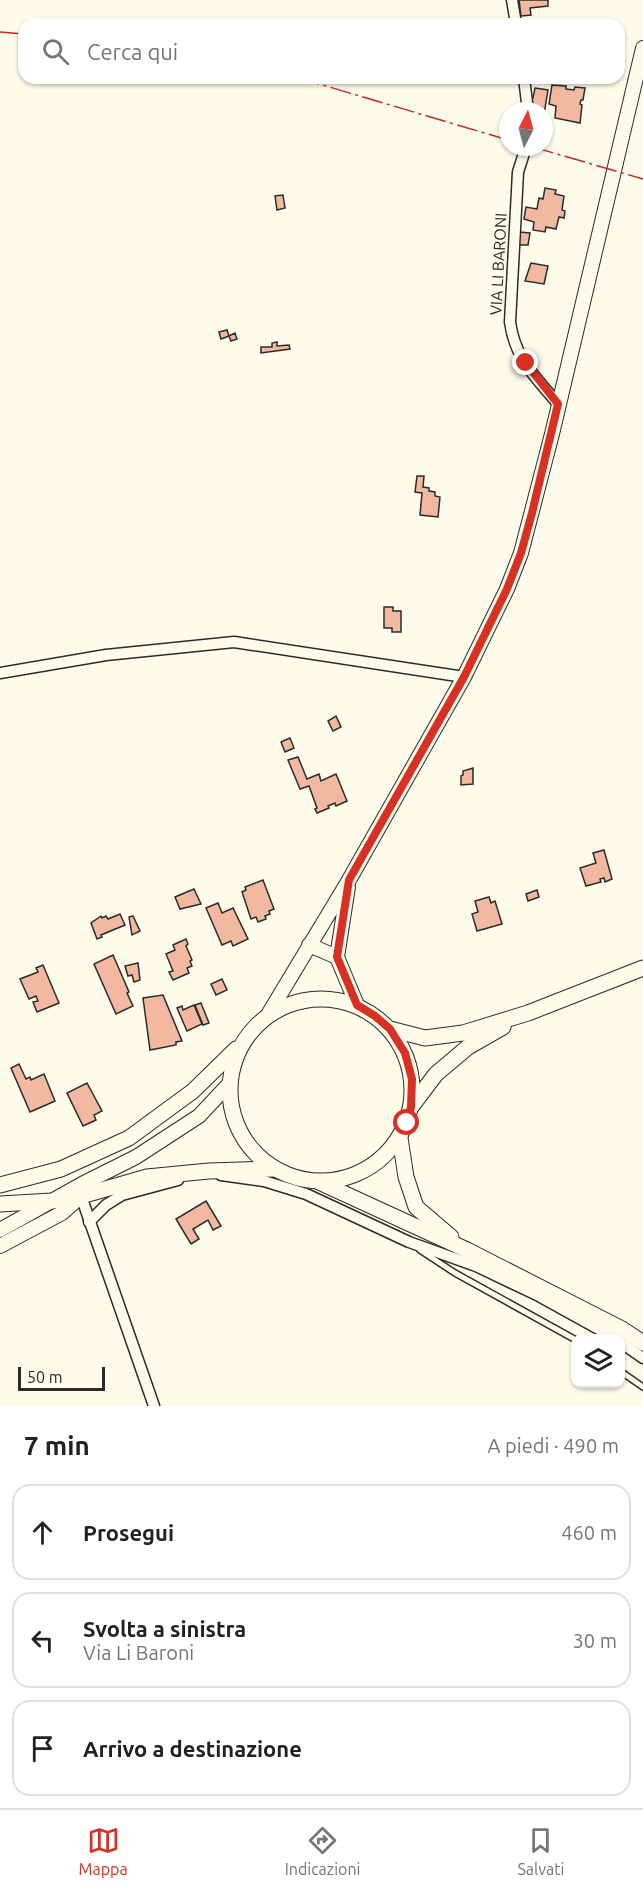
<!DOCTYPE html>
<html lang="it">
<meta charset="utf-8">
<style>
body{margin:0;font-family:Ubuntu,sans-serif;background:#f2f2f2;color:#202124}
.controls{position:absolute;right:18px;bottom:18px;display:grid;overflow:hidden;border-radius:12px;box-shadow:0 2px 4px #0004}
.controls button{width:54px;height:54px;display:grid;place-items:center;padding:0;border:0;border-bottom:2px solid #e0e0e0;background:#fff;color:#202124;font:30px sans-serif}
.compass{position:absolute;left:499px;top:102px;width:54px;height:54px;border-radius:50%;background:#fff;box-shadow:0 2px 4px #0004;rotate:6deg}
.scale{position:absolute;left:18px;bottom:15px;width:87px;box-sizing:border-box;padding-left:6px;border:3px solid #2b2b2b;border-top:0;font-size:16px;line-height:21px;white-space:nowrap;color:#2b2b2b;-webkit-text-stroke:4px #fdfbea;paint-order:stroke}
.stop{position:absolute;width:18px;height:18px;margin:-14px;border:4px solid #d93025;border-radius:50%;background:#fff}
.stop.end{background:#d93025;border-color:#fff;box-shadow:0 2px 6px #0008}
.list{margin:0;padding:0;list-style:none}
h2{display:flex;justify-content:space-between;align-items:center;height:78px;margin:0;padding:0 24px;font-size:26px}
h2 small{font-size:20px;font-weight:400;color:#757577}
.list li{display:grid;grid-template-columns:39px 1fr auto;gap:18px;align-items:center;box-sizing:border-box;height:96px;margin:0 12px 12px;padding:0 12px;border:2px solid #e0e0e0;border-radius:18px}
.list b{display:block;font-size:22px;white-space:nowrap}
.list p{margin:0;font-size:20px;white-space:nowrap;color:#757577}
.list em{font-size:20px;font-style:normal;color:#757577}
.icon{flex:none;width:33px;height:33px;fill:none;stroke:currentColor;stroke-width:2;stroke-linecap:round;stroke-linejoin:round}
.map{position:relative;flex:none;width:643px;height:1406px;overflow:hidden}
.search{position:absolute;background:#fff;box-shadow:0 2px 4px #0004;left:18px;right:18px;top:18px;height:66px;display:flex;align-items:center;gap:15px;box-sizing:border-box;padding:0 21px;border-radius:18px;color:#757577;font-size:22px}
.sheet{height:402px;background:#fff}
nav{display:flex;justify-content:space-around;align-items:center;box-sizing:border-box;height:84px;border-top:2px solid #e0e0e0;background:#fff;font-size:16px;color:#757577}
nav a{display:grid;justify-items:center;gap:3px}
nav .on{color:#d93025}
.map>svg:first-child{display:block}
.building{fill:#f2b8a0;stroke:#2b2b2b;stroke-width:1.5}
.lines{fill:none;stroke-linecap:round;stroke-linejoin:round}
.service-casing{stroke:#2b2b2b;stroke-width:8}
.minor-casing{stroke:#2b2b2b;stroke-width:13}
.tertiary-casing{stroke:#2b2b2b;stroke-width:16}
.secondary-casing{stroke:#2b2b2b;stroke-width:17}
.service{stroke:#fdfbea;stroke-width:5}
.minor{stroke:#fdfbea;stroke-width:10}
.tertiary{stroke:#fdfbea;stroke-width:14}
.secondary{stroke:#fdfbea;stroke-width:15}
.power{stroke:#c62828;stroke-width:1.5;stroke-dasharray:21 4.5 3 4.5;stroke-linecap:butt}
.route{stroke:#d93025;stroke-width:8}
.labels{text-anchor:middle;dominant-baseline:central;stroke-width:4.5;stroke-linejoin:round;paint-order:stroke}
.street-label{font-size:16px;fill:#2b2b2b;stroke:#fdfbea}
</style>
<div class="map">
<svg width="643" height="1406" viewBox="0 0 643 1406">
<rect width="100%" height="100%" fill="#fdfbea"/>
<g class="building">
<polygon points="519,0 548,0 548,6 530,8 531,15 521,16"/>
<polygon points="552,85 566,86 566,89 574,90 575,87 585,88 583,100 581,100 580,104 582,105 580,123 555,118 556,106 549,104"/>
<polygon points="535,88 548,90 544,114 544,111 533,111 531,98 533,98"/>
<polygon points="545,188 556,190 555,194 564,196 562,210 565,211 564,218 559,217 556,229 546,227 545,232 533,230 534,222 524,219 526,207 537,209 539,198 543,199"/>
<polygon points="283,195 285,208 277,210 275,196"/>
<polygon points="519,232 530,233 528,245 518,245"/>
<polygon points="531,263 548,266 544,284 525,281"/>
<polygon points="227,330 229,336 235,333 237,339 231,341 229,336 221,339 219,332"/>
<polygon points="277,342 277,346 289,345 290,349 261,353 261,347 272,347 272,343"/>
<polygon points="417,476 424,476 423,487 429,488 429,491 435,492 435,496 440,497 438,517 420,515 422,493 415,492"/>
<polygon points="384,607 393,607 393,611 401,611 401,632 392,632 392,628 384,628"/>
<polygon points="336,716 341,727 333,731 328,721"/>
<polygon points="290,738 294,748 285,752 281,742"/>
<polygon points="298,757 307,779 319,774 321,781 336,774 347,801 336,806 335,803 328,806 329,808 317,813 315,809 317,808 309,786 300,789 290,765 288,760"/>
<polygon points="473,768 473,784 461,785 461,776 463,775 463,771"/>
<polygon points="604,850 612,879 605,882 604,878 600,879 601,882 586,886 580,868 596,863 593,853"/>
<polygon points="263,880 274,909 269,911 270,914 265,916 266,919 258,922 256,917 251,919 242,892 246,890 245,887"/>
<polygon points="194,889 201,904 180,909 175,897"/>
<polygon points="537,890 539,897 528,901 526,894"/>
<polygon points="489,897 491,903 495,901 502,924 477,931 472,914 478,912 475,901"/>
<polygon points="218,903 222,913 233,908 248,939 233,946 231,941 222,945 206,908"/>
<polygon points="120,914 125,925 101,935 102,937 97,939 91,923 101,916 102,918 106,916 108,919"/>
<polygon points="133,916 140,931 132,935 129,917"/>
<polygon points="186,939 188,944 186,946 192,960 190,961 192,966 187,968 189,973 173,980 169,972 173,971 166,954 175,950 173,945"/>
<polygon points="113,955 129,992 127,993 133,1006 116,1014 94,964"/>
<polygon points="138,963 140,980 134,982 132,975 128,976 125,966"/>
<polygon points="43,965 59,1003 37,1012 33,1002 38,1001 36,996 29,999 20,979 38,972 36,968"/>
<polygon points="222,979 227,990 216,995 211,984"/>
<polygon points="163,995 182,1041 176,1042 176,1045 150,1050 143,998"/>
<polygon points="201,1003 209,1023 203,1025 195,1005"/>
<polygon points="194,1005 202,1024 187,1031 177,1008 182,1006 183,1010"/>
<polygon points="19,1064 26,1079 30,1077 31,1080 44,1074 55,1101 30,1112 11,1068"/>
<polygon points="87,1083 102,1111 94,1115 96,1120 83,1126 67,1093"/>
<polygon points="206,1201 221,1226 213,1230 208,1220 193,1229 199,1239 191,1244 176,1219"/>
</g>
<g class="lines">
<defs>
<g id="service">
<polyline points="420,1250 455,1273 576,1340"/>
<polyline points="620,1371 643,1387"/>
</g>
<g id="minor">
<polyline points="512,0 516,24"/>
<polyline points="524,78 528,111"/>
<path d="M 526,147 L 518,172 L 510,322 C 515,359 535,376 558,404"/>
<polyline points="0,673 106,655 234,642 464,677"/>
<polyline points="221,1175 264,1181 306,1194 409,1242 476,1266 539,1296 615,1338"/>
<polyline points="81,1196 154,1406"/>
<polyline points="89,1222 106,1205 122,1195 178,1180"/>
<polyline points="620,1342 643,1358"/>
</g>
<g id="tertiary">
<polyline points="348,887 337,957 357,1005"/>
<polyline points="309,945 337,957"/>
<polyline points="269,1013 349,880 464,677 507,589 521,553 552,434 643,48"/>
<polyline points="0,1230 82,1184 136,1157 199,1116 229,1084"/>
<polyline points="0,1246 62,1213 81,1196"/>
</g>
<g id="secondary">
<circle cx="321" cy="1090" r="91"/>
<polyline points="390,1029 425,1038 463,1033 528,1013 643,968"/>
<polyline points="411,1107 436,1074 468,1047 503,1027"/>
<polyline points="400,1138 406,1177 416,1207 451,1237"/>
<polyline points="319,1182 467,1250 622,1329 643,1343"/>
<polyline points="0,1185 61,1169 129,1138 193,1091 236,1049"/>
<polyline points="0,1204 52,1201 81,1196 147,1177 209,1171 274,1169"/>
</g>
</defs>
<use href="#service" class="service-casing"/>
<use href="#minor" class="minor-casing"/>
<use href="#tertiary" class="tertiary-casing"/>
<use href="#secondary" class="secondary-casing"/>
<use href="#service" class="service"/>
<use href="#minor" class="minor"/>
<use href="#tertiary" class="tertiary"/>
<use href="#secondary" class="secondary"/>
<g class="power">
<polyline points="0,32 24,34"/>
<polyline points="299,78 508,140"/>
<polyline points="533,147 643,179"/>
</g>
</g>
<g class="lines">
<polyline class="route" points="407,1123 411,1107 412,1079 405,1053 390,1029 375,1016 357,1005 337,957 349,880 464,677 507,589 521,553 532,513 558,404 526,363"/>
</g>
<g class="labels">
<g class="street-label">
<text transform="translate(498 264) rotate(-87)">VIA LI BARONI</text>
</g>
</g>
</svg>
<div class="controls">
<button><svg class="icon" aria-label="layers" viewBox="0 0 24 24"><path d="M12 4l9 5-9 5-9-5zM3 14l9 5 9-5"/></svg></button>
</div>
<svg class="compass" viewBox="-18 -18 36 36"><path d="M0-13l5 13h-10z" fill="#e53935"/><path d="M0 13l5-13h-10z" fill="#757577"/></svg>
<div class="scale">50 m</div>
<div class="stop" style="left:407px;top:1123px"></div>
<div class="stop end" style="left:526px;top:363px"></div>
<div class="search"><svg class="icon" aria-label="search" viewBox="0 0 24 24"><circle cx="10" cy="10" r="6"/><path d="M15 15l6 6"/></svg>Cerca qui</div>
</div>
<section class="sheet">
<h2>7 min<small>A piedi · 490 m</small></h2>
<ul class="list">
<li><svg class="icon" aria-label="ahead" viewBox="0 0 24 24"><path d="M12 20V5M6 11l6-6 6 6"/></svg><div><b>Prosegui</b></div><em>460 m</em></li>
<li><svg class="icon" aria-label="left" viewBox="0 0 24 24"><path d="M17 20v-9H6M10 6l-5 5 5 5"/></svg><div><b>Svolta a sinistra</b><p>Via Li Baroni</p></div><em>30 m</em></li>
<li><svg class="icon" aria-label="arrive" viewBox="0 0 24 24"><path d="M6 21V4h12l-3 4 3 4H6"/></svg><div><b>Arrivo a destinazione</b></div></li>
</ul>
</section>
<nav>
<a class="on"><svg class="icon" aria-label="map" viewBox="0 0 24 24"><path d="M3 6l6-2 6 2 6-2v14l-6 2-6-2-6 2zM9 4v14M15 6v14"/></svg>Mappa</a>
<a><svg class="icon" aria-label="directions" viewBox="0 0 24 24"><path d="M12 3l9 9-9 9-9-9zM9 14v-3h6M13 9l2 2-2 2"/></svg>Indicazioni</a>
<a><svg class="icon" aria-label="saved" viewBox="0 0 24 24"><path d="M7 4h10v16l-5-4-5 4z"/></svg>Salvati</a>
</nav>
